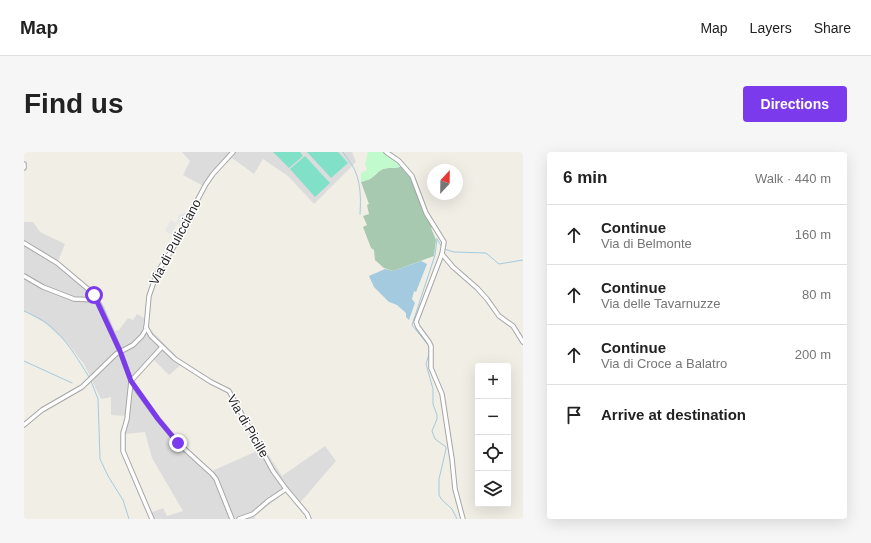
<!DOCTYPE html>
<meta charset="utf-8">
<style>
body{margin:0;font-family:Helvetica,sans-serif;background:#f6f6f6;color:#222}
.controls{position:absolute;right:12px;bottom:12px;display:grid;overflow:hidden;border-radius:4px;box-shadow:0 4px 16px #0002}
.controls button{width:36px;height:36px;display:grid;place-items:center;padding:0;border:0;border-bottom:1px solid #e0e0e0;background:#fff;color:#222;font:20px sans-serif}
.compass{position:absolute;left:403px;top:12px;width:36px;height:36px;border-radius:50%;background:#fff;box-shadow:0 4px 16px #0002;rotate:22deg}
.stop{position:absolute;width:12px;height:12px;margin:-9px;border:3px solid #7c3aed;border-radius:50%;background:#fff}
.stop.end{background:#7c3aed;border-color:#fff;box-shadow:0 1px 4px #0008}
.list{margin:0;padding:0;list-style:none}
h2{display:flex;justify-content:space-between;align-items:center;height:52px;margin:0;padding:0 16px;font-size:17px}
h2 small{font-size:13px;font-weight:400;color:#767676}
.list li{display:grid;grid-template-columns:26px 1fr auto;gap:12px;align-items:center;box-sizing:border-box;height:60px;padding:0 16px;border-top:1px solid #e0e0e0}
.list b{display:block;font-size:15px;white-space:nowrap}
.list p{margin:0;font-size:13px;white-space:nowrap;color:#767676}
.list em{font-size:13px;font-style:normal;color:#767676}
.icon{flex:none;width:22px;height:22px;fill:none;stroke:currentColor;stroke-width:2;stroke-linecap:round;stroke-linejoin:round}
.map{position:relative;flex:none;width:499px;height:367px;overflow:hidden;border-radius:4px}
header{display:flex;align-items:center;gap:24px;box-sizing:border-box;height:56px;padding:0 20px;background:#fff;border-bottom:1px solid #e0e0e0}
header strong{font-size:19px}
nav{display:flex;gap:22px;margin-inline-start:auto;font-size:14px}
.intro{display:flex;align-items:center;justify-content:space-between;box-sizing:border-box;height:96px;padding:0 24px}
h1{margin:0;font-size:28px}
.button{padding:10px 18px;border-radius:4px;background:#7c3aed;color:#fff;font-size:14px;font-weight:700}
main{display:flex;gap:24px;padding:0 24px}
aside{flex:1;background:#fff;border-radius:4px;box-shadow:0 4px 16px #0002}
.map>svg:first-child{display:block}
.residential{fill:#dddcdc}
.cemetery{fill:#a6c9b0}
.park{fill:#c1fbcd}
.pitch{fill:#81e1c8}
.parking{fill:#e7e7e7}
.water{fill:#a4cadf}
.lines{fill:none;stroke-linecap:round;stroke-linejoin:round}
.stream{stroke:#a4cadf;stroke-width:1}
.minor-casing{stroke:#a6a6a6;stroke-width:5.5}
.minor{stroke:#fff;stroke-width:3.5}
.route{stroke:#7c3aed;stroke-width:5}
.labels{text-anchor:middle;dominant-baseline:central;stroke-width:3;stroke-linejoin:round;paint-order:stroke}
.street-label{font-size:13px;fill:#1f1f1f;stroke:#fff}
</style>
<header>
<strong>Map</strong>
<nav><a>Map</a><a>Layers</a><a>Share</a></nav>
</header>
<div class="intro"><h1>Find us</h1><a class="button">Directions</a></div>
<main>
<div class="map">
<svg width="499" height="367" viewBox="0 0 499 367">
<rect width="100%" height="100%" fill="#f0eee5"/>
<g class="residential">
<polygon points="158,0 328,0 332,10 290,52 264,24 239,7 230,22 208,6 187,25 181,35 159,23 166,9"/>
<polygon points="0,70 9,70 16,80 41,92 34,109 68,138 80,154 91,179 95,178 104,166 109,168 113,162 123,168 125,176 159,211 145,223 129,207 110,229 128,255 152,285 188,319 240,296 258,324 301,294 312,309 274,353 262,340 230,364 231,367 125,367 123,362 139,356 143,364 159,359 128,306 121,280 101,282 105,264 87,263 87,245 77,247 60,212 44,192 21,171 0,159"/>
</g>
<path class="cemetery" d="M 378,14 L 388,28 L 409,75 L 407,76 L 412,88 L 410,104 L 369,119 L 360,116 L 351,108 L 350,98 L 347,96 L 339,75 L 343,73 L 339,64 L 345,62 L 343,53 L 345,52 L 337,30 C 340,29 343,28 346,27 C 351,24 354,19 359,17 C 366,15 372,17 378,14 Z"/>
<path class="park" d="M 344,0 L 359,0 L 378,14 C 372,17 366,15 359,17 C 354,19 351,24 346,27 C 343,28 340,29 337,30 L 337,21 L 343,18 L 341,12 Z"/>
<g class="pitch">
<polygon points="249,0 276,0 279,4 265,16"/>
<polygon points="283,0 314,0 324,11 307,26"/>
<polygon points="281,4 306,31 291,45 266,17"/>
</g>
<polygon class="parking" points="162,60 163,62 157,69 152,73 148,83 141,79 146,68 153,71 155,63"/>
<polygon class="water" points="397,109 403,112 392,140 390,139 388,147 391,151 385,168 382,165 382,161 373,153 365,150 350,135 345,124 361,117 369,119"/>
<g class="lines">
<g class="stream">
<path d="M 319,0 C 322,4 325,9 328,13 C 337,27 337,46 336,62"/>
<polyline points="413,87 411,103 388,173 405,194 405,202 402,212 409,237 409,252 413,263 413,267 408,279 411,287 422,295 422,297 415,327 415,343 418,348 428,357 433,367"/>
<polyline points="413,87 418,95"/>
<polyline points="420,97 430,100 462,101 475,112 499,108"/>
<path d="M 0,159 C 8,163 18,167 25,173 C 42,187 54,207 65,225"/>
<polyline points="0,209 48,231"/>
<polyline points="67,229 74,247 76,307 84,324 99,348 105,367"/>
</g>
<defs>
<g id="minor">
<polyline points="362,0 375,9 388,24 402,61 420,90 418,102 392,170 394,175 405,190 407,194 407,216 418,242 428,307 431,337 439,367"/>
<polyline points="0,12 0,16"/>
<polyline points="0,91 33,111 64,137 73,148 96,199 107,229 103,267 99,281 99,299 128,367"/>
<polyline points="418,102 429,115 453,136 463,147 475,164 489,174 499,190"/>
<polyline points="0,124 19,135 50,147 73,148"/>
<polyline points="122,175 127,184 151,207 187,230 205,239 249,319 262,337 283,362 285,367"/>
<polyline points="107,229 138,195"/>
<polyline points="107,230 134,267 154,291 188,322 192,327 208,367"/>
<polyline points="0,273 18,258 58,235 92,202 109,193 118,184 122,177 125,144 133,121 154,88 167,60 182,32 189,22 209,0"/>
<polyline points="215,367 229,362 244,349 262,337"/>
</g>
</defs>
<use href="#minor" class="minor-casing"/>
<use href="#minor" class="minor"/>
</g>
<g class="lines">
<polyline class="route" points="70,143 96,199 107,229 134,267 154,291"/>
</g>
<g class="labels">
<g class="street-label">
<text transform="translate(151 90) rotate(-62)">Via di Pulicciano</text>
<text transform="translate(224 274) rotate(60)">Via di Picille</text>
</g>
</g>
</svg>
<div class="controls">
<button>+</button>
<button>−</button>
<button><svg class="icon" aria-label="locate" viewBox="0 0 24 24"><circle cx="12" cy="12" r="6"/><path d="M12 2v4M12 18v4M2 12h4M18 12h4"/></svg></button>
<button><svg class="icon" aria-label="layers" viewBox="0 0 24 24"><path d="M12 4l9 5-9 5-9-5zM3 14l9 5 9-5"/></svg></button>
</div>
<svg class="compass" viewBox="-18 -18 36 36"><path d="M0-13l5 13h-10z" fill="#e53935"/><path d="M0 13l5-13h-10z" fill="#767676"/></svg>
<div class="stop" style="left:70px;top:143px"></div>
<div class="stop end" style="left:154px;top:291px"></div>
</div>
<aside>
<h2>6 min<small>Walk · 440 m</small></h2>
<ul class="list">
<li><svg class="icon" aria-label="ahead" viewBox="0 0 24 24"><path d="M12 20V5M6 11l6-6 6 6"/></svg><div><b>Continue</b><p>Via di Belmonte</p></div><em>160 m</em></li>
<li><svg class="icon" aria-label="ahead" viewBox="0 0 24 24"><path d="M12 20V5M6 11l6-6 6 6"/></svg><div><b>Continue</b><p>Via delle Tavarnuzze</p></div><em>80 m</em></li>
<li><svg class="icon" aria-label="ahead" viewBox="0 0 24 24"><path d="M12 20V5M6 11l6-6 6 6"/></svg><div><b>Continue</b><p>Via di Croce a Balatro</p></div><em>200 m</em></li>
<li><svg class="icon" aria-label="arrive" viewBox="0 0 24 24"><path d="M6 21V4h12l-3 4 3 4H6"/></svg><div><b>Arrive at destination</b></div></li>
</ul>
</aside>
</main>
